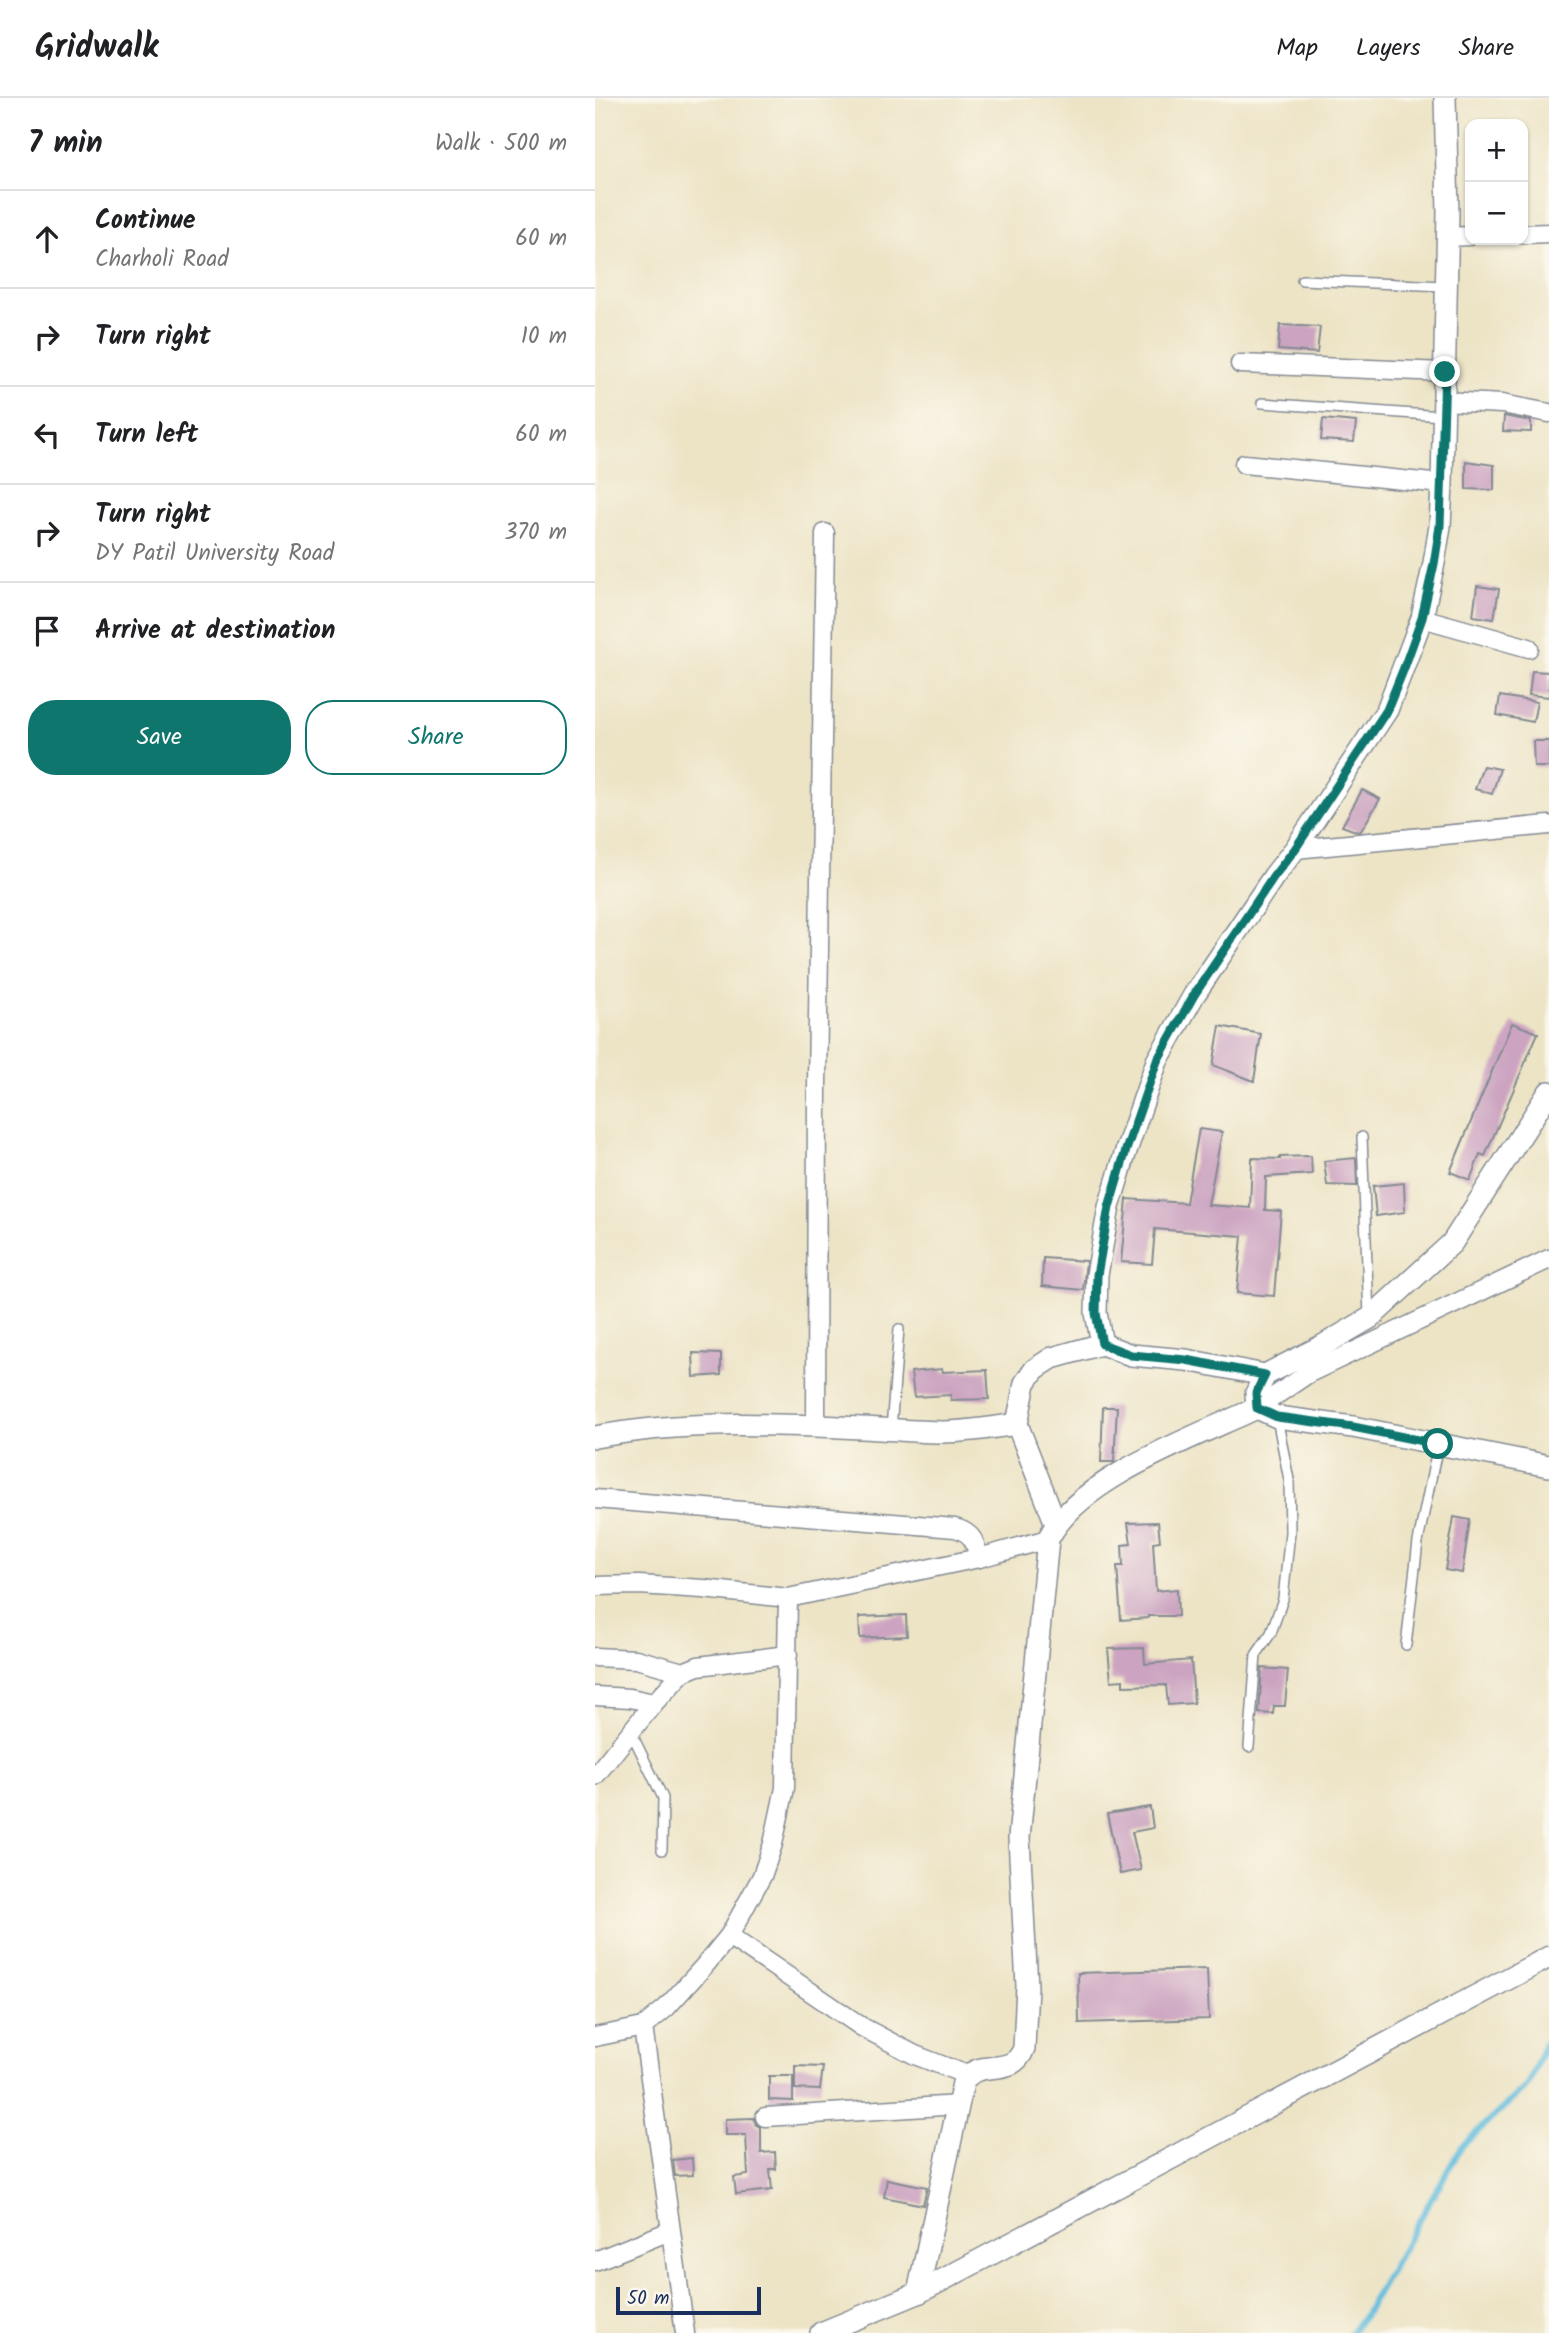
<!DOCTYPE html>
<meta charset="utf-8">
<style>
body{margin:0;font-family:Kalam,sans-serif;background:#f6f6f6;color:#202124}
.controls{position:absolute;right:21px;top:21px;display:grid;overflow:hidden;border-radius:14px;box-shadow:0 2px 5px #0004}
.controls button{width:63px;height:63px;display:grid;place-items:center;padding:0;border:0;border-bottom:2px solid #e0e0e0;background:#fff;color:#202124;font:35px sans-serif}
.scale{position:absolute;left:21px;bottom:18px;width:145px;box-sizing:border-box;padding-left:7px;border:4px solid #1b2f5e;border-top:0;font-size:19px;line-height:24px;white-space:nowrap;color:#1b2f5e;-webkit-text-stroke:5px #fbf7ec;paint-order:stroke}
.stop{position:absolute;width:21px;height:21px;margin:-16px;border:5px solid #0f766e;border-radius:50%;background:#fff}
.stop.end{background:#0f766e;border-color:#fff;box-shadow:0 2px 7px #0008}
.list{margin:0;padding:0;list-style:none}
h2{display:flex;justify-content:space-between;align-items:center;height:91px;margin:0;padding:0 28px;font-size:30px}
h2 small{font-size:23px;font-weight:400;color:#757577}
.list li{display:grid;grid-template-columns:46px 1fr auto;gap:21px;align-items:center;box-sizing:border-box;height:98px;padding:0 28px;border-top:2px solid #e0e0e0}
.list b{display:block;font-size:26px;white-space:nowrap}
.list p{margin:0;font-size:23px;white-space:nowrap;color:#757577}
.list em{font-size:23px;font-style:normal;color:#757577}
.actions{display:flex;gap:14px;padding:21px 28px}
.actions a{flex:1;padding:16px 0;border:2px solid #0f766e;border-radius:28px;text-align:center;font-size:24px;color:#0f766e}
.actions .main{background:#0f766e;color:#fff}
.icon{flex:none;width:38px;height:38px;fill:none;stroke:currentColor;stroke-width:2;stroke-linecap:round;stroke-linejoin:round}
.map{position:relative;flex:none;width:954px;height:2235px;overflow:hidden}
header{display:flex;align-items:center;gap:42px;box-sizing:border-box;height:98px;padding:0 35px;background:#fff;border-bottom:2px solid #e0e0e0}
header strong{font-size:33px}
nav{display:flex;gap:38px;margin-inline-start:auto;font-size:24px}
main{display:flex}
aside{flex:1;background:#fff}
.map>svg:first-child{display:block}
.lines{fill:none;stroke-linecap:round;stroke-linejoin:round}
.stream{stroke:#5fbcdd;stroke-width:6}
.building{fill:#cca4c1}
.service-casing{stroke:#848a92;stroke-width:12}
.minor-casing{stroke:#848a92;stroke-width:21}
.tertiary-casing{stroke:#848a92;stroke-width:24}
.service{stroke:#fff;stroke-width:9}
.minor{stroke:#fff;stroke-width:18}
.tertiary{stroke:#fff;stroke-width:21}
.route{stroke:#0f766e;stroke-width:9}
</style>
<header>
<strong>Gridwalk</strong>
<nav><a>Map</a><a>Layers</a><a>Share</a></nav>
</header>
<main>
<aside>
<h2>7 min<small>Walk · 500 m</small></h2>
<ul class="list">
<li><svg class="icon" aria-label="ahead" viewBox="0 0 24 24"><path d="M12 20V5M6 11l6-6 6 6"/></svg><div><b>Continue</b><p>Charholi Road</p></div><em>60 m</em></li>
<li><svg class="icon" aria-label="right" viewBox="0 0 24 24"><path d="M7 20v-9h11M14 6l5 5-5 5"/></svg><div><b>Turn right</b></div><em>10 m</em></li>
<li><svg class="icon" aria-label="left" viewBox="0 0 24 24"><path d="M17 20v-9H6M10 6l-5 5 5 5"/></svg><div><b>Turn left</b></div><em>60 m</em></li>
<li><svg class="icon" aria-label="right" viewBox="0 0 24 24"><path d="M7 20v-9h11M14 6l5 5-5 5"/></svg><div><b>Turn right</b><p>DY Patil University Road</p></div><em>370 m</em></li>
<li><svg class="icon" aria-label="arrive" viewBox="0 0 24 24"><path d="M6 21V4h12l-3 4 3 4H6"/></svg><div><b>Arrive at destination</b></div></li>
</ul>
<div class="actions"><a class="main">Save</a><a>Share</a></div>
</aside>
<div class="map">
<svg width="954" height="2235" viewBox="0 0 954 2235">
<rect width="100%" height="100%" fill="#fbf7ec"/>
<filter id="ink" filterUnits="userSpaceOnUse"><feTurbulence type="fractalNoise" baseFrequency=".0143" numOctaves="2"/><feDisplacementMap in="SourceGraphic" scale="14" xChannelSelector="R" yChannelSelector="G"/><feConvolveMatrix kernelMatrix="1 2 1 2 8 2 1 2 1" color-interpolation-filters="sRGB"/></filter>
<filter id="wash" filterUnits="userSpaceOnUse"><feTurbulence type="fractalNoise" baseFrequency=".00686" numOctaves="4" result="noise"/><feDisplacementMap in="SourceGraphic" scale="28" xChannelSelector="R" yChannelSelector="G"/><feGaussianBlur stdDeviation="1.57" result="paint"/><feColorMatrix in="noise" values="0 0 0 0 0 0 0 0 0 0 0 0 0 0 0 0 0 1.4 0 .05"/><feComposite in="paint" operator="in"/></filter>
<g filter="url(#wash)">
<rect width="100%" height="100%" fill="#ede4c6"/>
<g class="lines">
<polyline class="stream" points="756,2235 769,2218 867,2048 933,1987 954,1936"/>
</g>
<g id="blocks">
<g class="building">
<polygon points="685,227 725,229 722,255 683,252"/>
<polygon points="909,318 936,323 936,334 908,333"/>
<polygon points="728,321 761,324 759,344 726,342"/>
<polygon points="871,363 899,367 899,392 871,391"/>
<polygon points="882,488 904,491 899,521 878,518"/>
<polygon points="937,573 954,574 954,599 934,597"/>
<polygon points="905,598 942,604 938,624 902,617"/>
<polygon points="938,643 954,643 954,669 939,669"/>
<polygon points="888,668 905,671 897,696 880,691"/>
<polygon points="767,692 785,701 766,733 763,734 747,728"/>
<polygon points="917,925 943,935 890,1058 885,1056 875,1082 855,1074"/>
<polygon points="625,928 666,936 659,983 618,967"/>
<polygon points="604,1031 627,1034 613,1107 655,1110 657,1060 685,1061 685,1059 716,1058 717,1076 671,1079 670,1112 686,1113 679,1198 642,1195 647,1138 560,1131 557,1166 526,1164 532,1101 591,1105"/>
<polygon points="761,1060 762,1088 732,1087 729,1063"/>
<polygon points="809,1085 810,1114 781,1118 778,1088"/>
<polygon points="448,1160 491,1163 488,1192 447,1188"/>
<polygon points="98,1255 126,1256 126,1277 99,1279"/>
<polygon points="347,1271 348,1274 392,1272 394,1301 356,1302 356,1297 319,1299 316,1274"/>
<polygon points="508,1309 522,1309 519,1364 506,1364"/>
<polygon points="859,1419 875,1422 867,1475 850,1472"/>
<polygon points="563,1424 565,1443 558,1444 561,1493 582,1491 583,1518 553,1518 553,1520 526,1522 522,1468 528,1468 527,1447 536,1446 533,1425"/>
<polygon points="311,1517 312,1538 265,1540 264,1519"/>
<polygon points="549,1550 550,1566 596,1562 599,1605 573,1607 571,1587 528,1588 528,1582 516,1583 513,1551"/>
<polygon points="667,1570 693,1572 690,1608 679,1608 678,1616 664,1615"/>
<polygon points="555,1709 558,1730 537,1734 546,1772 525,1776 512,1716"/>
<polygon points="612,1871 614,1921 484,1925 483,1875"/>
<polygon points="200,1968 228,1969 225,1992 200,1991"/>
<polygon points="174,1978 198,1978 198,2003 174,2002"/>
<polygon points="159,2020 161,2026 166,2029 166,2055 180,2054 181,2071 175,2071 177,2092 141,2096 139,2079 153,2077 151,2037 130,2037 130,2021"/>
<polygon points="97,2060 98,2077 80,2078 78,2062"/>
<polygon points="292,2081 332,2089 328,2107 289,2099"/>
</g>
</g>
</g>
<g filter="url(#ink)">
<use href="#blocks" fill-opacity="0" stroke="#848a92" stroke-width="2"/>
<g class="lines">
<defs>
<g id="service">
<polyline points="707,182 850,188"/>
<polyline points="667,305 847,318"/>
<polyline points="767,1039 774,1218"/>
<polyline points="296,1331 304,1231"/>
<polyline points="811,1547 823,1444 843,1347"/>
<polyline points="36,1634 68,1700 67,1752"/>
<polyline points="654,1649 661,1557 676,1535 688,1501 695,1434 694,1382 682,1320"/>
</g>
<g id="minor">
<polyline points="928,136 954,135"/>
<polyline points="852,139 875,138"/>
<polyline points="645,266 850,274"/>
<polyline points="849,303 907,306 954,315"/>
<polyline points="649,366 847,386"/>
<polyline points="827,520 934,550"/>
<polyline points="700,751 954,727"/>
<polyline points="662,1310 714,1275 954,1161"/>
<polyline points="221,1329 222,988 230,435"/>
<path d="M 0,1401 L 360,1430 C 378,1435 380,1444 384,1460"/>
<polyline points="0,1488 44,1487 108,1491 193,1500 384,1460 453,1441"/>
<polyline points="0,1559 41,1561 88,1574"/>
<polyline points="0,1598 35,1600 59,1605"/>
<polyline points="0,1678 59,1605 88,1574 103,1568 193,1557"/>
<polyline points="134,1838 267,1929 320,1957 372,1977"/>
<polyline points="48,1929 90,2235"/>
<polyline points="0,1939 48,1929 71,1910 111,1866 134,1838 167,1778 178,1746 190,1690 193,1500"/>
<polyline points="170,2019 364,2007"/>
<polyline points="0,2163 75,2133"/>
</g>
<g id="tertiary">
<polyline points="507,1246 501,1215 502,1177 514,1109 531,1053 562,963 599,897 679,778 700,751 792,612 827,520 839,465 845,428 847,386 853,114 850,0"/>
<polyline points="662,1310 661,1295 670,1277 727,1248 775,1220 857,1145 954,994"/>
<polyline points="662,1310 682,1319 758,1329 954,1368"/>
<polyline points="422,1326 430,1285 440,1271 457,1260 507,1246 536,1257 591,1262 670,1277"/>
<path d="M 0,1339 C 89,1322 177,1326 267,1330 C 294,1331 321,1334 348,1334 C 373,1334 397,1330 422,1326 L 461,1426"/>
<path d="M 323,2195 L 368,1985 C 382,1957 417,1983 429,1950 L 432,1888 L 424,1740 L 453,1441 C 484,1380 600,1339 662,1310"/>
<polyline points="226,2235 323,2195 954,1859"/>
</g>
</defs>
<use href="#service" class="service-casing"/>
<use href="#minor" class="minor-casing"/>
<use href="#tertiary" class="tertiary-casing"/>
<use href="#service" class="service"/>
<use href="#minor" class="minor"/>
<use href="#tertiary" class="tertiary"/>
</g>
</g>
<g class="lines" filter="url(#ink)">
<polyline class="route" points="843,1346 758,1329 682,1319 662,1310 661,1295 670,1277 591,1262 536,1257 507,1246 501,1215 502,1177 514,1109 531,1052 562,963 599,897 679,778 700,751 792,612 809,570 827,520 839,466 845,428 850,274"/>
</g>
</svg>
<div class="controls">
<button>+</button>
<button>−</button>
</div>
<div class="scale">50 m</div>
<div class="stop" style="left:843px;top:1346px"></div>
<div class="stop end" style="left:850px;top:274px"></div>
</div>
</main>
